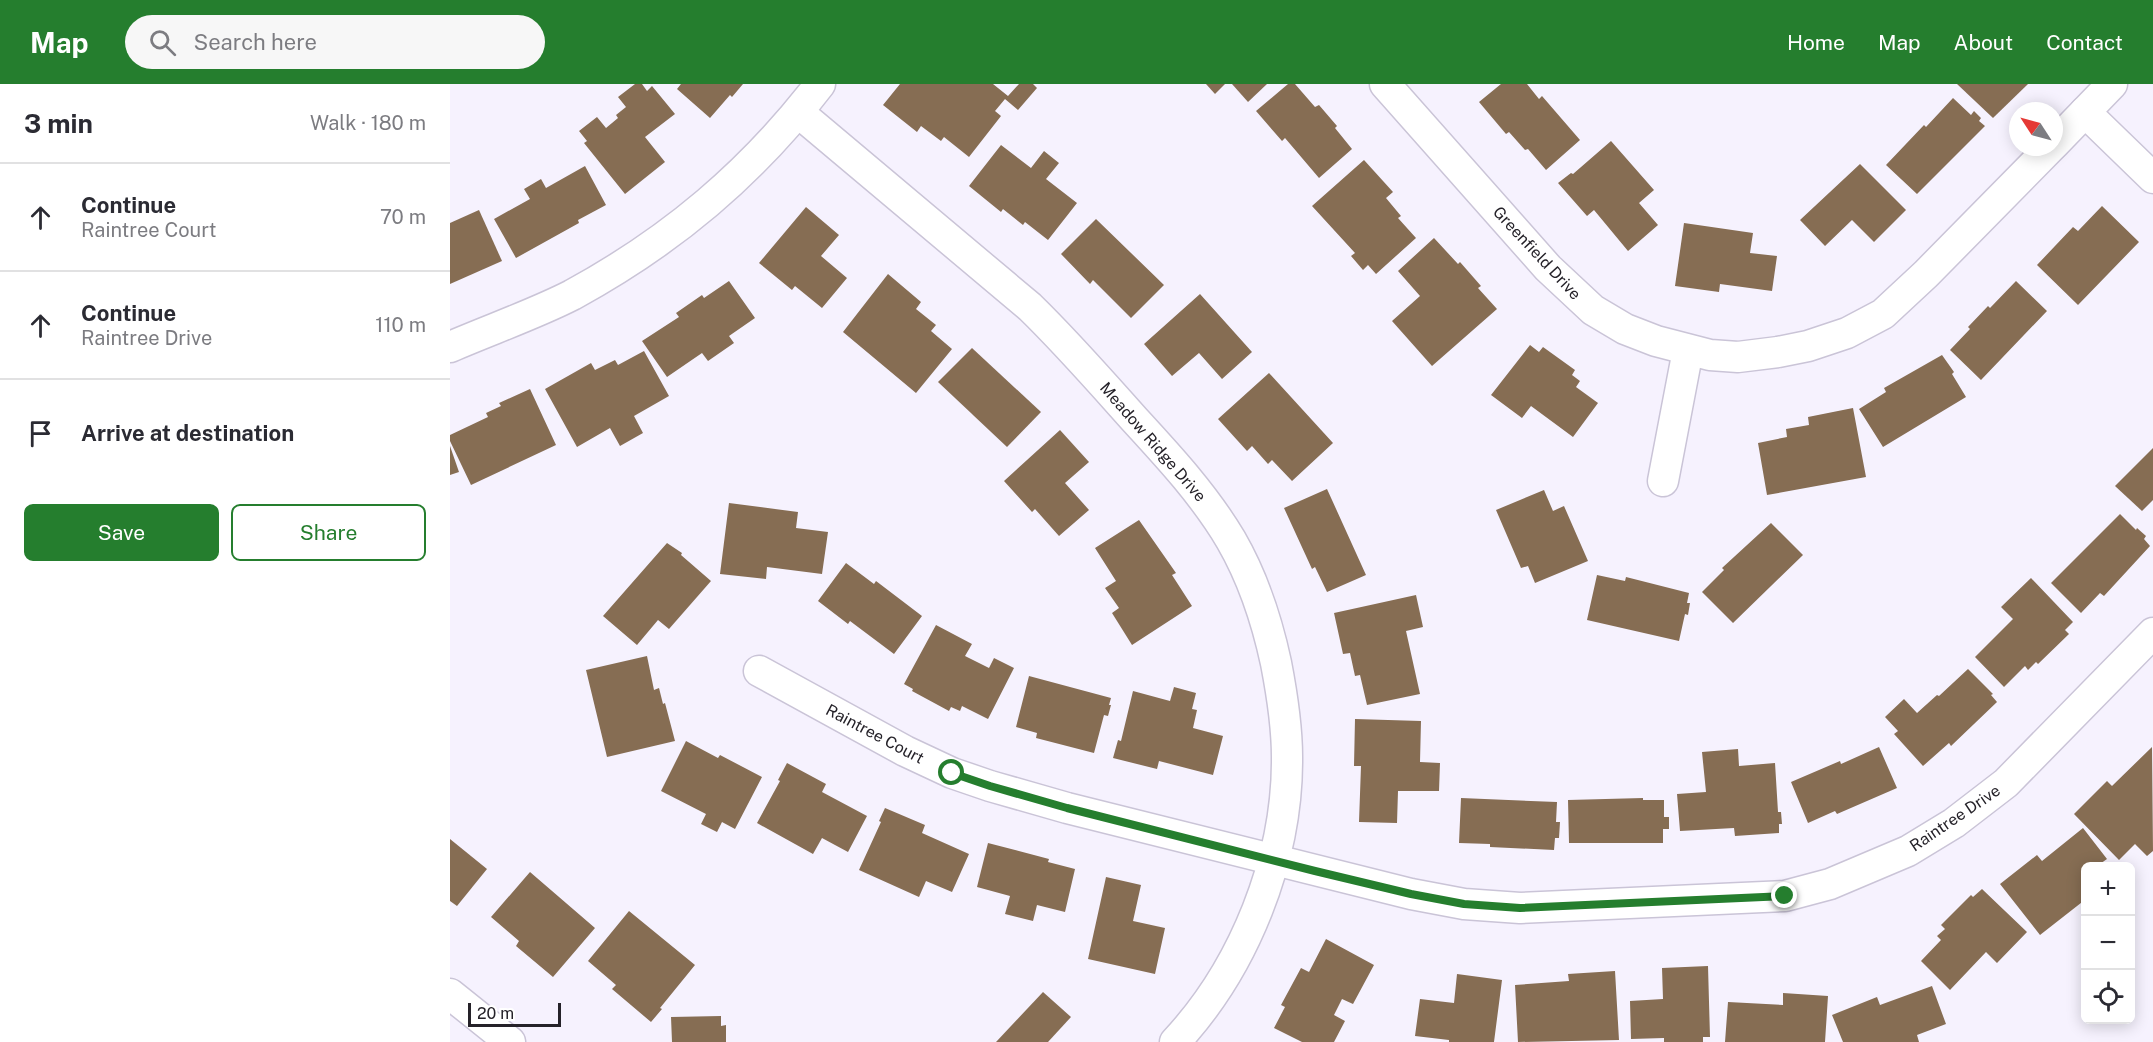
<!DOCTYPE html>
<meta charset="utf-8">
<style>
body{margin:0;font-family:"Public Sans",sans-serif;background:#f7f7f7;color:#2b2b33}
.controls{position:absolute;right:18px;bottom:18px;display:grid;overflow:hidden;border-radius:9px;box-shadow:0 3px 15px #0003}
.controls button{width:54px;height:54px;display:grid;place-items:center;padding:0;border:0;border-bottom:2px solid #e1e1e2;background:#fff;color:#2b2b33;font:30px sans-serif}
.compass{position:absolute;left:1559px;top:18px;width:54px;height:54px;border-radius:50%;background:#fff;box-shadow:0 3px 15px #0003;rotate:306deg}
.scale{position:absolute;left:18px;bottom:15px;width:93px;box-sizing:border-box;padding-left:6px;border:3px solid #252229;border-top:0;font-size:16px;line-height:21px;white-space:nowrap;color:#252229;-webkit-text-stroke:4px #fff;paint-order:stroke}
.stop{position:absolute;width:18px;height:18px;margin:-14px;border:4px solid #257e2e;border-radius:50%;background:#fff}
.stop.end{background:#257e2e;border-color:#fff;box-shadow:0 2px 6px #0008}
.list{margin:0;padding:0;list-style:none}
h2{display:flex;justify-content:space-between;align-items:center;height:78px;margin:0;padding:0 24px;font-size:26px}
h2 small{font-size:20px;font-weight:400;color:#7c7c81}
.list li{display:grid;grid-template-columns:39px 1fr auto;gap:18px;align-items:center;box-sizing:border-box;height:108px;padding:0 24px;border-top:2px solid #e1e1e2}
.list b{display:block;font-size:22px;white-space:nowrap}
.list p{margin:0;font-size:20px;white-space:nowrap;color:#7c7c81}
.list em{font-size:20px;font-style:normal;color:#7c7c81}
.actions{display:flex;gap:12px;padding:18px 24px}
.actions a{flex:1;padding:14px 0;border:2px solid #257e2e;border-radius:9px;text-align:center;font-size:21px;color:#257e2e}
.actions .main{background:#257e2e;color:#fff}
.icon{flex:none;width:33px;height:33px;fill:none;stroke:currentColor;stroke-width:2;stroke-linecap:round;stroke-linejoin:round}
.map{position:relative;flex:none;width:1703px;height:958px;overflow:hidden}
header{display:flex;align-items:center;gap:36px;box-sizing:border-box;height:84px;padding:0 30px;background:#257e2e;color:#fff}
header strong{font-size:28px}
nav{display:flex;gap:33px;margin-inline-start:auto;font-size:21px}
.search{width:420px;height:54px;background:#f7f7f7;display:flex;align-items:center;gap:15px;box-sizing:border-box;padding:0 21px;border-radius:33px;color:#7c7c81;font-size:22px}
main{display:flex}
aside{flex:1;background:#fff}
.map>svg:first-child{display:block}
.building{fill:#866d53}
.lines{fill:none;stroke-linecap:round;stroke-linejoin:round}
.street-casing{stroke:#cac4d7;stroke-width:33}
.street{stroke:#fff;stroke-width:30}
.route{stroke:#257e2e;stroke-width:8}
.labels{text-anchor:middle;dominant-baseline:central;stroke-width:4.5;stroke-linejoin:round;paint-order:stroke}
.street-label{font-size:16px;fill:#252229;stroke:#fff}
</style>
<header>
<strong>Map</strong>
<div class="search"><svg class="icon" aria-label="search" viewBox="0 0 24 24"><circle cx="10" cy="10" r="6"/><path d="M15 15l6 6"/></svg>Search here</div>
<nav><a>Home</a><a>Map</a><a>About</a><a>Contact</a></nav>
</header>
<main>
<aside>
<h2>3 min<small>Walk · 180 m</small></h2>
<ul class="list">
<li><svg class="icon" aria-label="ahead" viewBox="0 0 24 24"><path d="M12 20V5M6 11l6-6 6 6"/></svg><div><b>Continue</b><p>Raintree Court</p></div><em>70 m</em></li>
<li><svg class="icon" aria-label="ahead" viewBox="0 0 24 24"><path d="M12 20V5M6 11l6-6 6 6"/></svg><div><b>Continue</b><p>Raintree Drive</p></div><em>110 m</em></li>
<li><svg class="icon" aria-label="arrive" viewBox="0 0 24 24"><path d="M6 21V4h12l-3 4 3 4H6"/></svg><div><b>Arrive at destination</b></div></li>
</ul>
<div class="actions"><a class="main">Save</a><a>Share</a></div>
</aside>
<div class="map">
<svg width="1703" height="958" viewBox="0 0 1703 958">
<rect width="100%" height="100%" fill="#f6f2fe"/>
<g class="building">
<polygon points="185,0 192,0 197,7 202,2 225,30 195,53 215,78 175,110 134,59 137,57 129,47 147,33 156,44 168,34 166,31 176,23 168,13"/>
<polygon points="231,0 293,0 282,13 280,11 260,34 227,5"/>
<polygon points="450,0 543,0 558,12 569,0 583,0 587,4 568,26 555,15 545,27 551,32 519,73 494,53 491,57 471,42 467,48 433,21"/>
<polygon points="756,0 775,0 765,10"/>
<polygon points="782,0 817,0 798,18"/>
<polygon points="838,0 845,0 865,23 869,21 887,42 885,44 902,65 869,94 835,54 832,57 806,27"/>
<polygon points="1051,0 1077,0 1089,15 1092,12 1130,56 1096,86 1078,65 1075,66 1059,48 1056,50 1029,18"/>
<polygon points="1507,0 1578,0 1543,34"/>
<polygon points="1503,14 1521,31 1524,27 1531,34 1529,37 1535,42 1467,110 1436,81 1474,41 1476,43"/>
<polygon points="1161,57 1204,106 1189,119 1208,141 1178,167 1144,126 1137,132 1108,99 1121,89 1123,90"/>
<polygon points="551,61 581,84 594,67 609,79 596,95 627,119 598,156 575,138 573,141 553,125 551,128 519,102"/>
<polygon points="914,76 943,108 936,114 951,132 948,134 966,154 926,190 918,181 913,186 901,172 905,169 862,122"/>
<polygon points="1410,80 1456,126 1424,158 1402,136 1375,162 1350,136"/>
<polygon points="135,82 156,121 128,136 129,139 66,174 44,135 80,115 74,105 91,95 96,104"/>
<polygon points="1652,122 1689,158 1628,221 1587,181 1623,143 1628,147"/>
<polygon points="356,123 389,151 371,172 397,194 372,224 345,202 342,206 309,179"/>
<polygon points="29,126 52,177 0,200 0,139"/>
<polygon points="646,135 714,201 681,234 643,196 640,200 611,170"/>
<polygon points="1234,139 1303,149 1300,169 1327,172 1322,207 1270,200 1269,208 1225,202"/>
<polygon points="984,154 1008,180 1010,178 1031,202 1028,204 1047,225 982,282 942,237 970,212 948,187"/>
<polygon points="438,190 471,218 466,225 486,241 481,247 502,265 466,309 393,248"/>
<polygon points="279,197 305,234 279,252 284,259 258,277 252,269 217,293 192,257 229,233 226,229 252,211 254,214"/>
<polygon points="1566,197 1597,227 1531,296 1500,266 1520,245 1518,243 1538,222 1540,224"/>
<polygon points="750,210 802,268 772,295 749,269 722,292 694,260"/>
<polygon points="1080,261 1089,268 1093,263 1125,286 1122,291 1130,297 1126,303 1148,319 1123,353 1081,322 1072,334 1041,311"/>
<polygon points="522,264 591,328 557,363 488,298"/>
<polygon points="194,267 219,312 184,332 193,349 170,362 160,344 127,363 95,305 141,279 145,286 165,276 168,281"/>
<polygon points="1492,271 1504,288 1502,290 1516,313 1433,363 1409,325 1436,308 1434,304"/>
<polygon points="819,289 883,359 842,397 822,376 818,380 802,362 797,367 768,335"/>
<polygon points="80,305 106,361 21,401 0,357 0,351 38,333 36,329 51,322 49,319"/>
<polygon points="1403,324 1416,393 1317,411 1308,359 1337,353 1336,345 1359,341 1358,333"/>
<polygon points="610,346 639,378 615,399 639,426 609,452 585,425 582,428 554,397"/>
<polygon points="0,362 9,388 0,391"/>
<polygon points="1703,364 1703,416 1692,427 1665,402"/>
<polygon points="877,405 916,491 877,508 865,483 862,485 834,424"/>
<polygon points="1094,406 1103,427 1114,422 1138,477 1085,499 1078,482 1071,484 1046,426"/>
<polygon points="279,419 348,428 346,444 378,448 372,490 317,483 316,495 270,490"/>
<polygon points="1670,430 1686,446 1687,444 1696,452 1694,455 1700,462 1654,512 1650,509 1631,529 1601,499"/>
<polygon points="689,436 726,489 722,491 742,522 682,561 662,529 669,524 655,504 666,497 645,464"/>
<polygon points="1321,439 1353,471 1283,539 1252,508 1274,486 1272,484"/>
<polygon points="217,459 232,469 231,471 261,497 219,545 208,536 187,561 153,532"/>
<polygon points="396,479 424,500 426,497 472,532 444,570 400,537 398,540 368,517"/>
<polygon points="1147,491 1175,497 1176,493 1239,509 1237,519 1240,519 1238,531 1235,530 1229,557 1137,536"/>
<polygon points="1581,494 1623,538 1615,546 1619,550 1588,580 1586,578 1578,586 1575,582 1554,603 1525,573 1563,535 1551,523"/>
<polygon points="966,511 973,543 956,547 970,610 917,621 910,591 905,592 900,569 893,570 884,529"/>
<polygon points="486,541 522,560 515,572 539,584 544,574 564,584 538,635 512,622 510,627 501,623 499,627 462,607 463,605 454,600"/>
<polygon points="197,572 204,606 209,604 213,620 215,619 225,657 157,673 136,586"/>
<polygon points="1518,585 1543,610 1541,611 1547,618 1501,662 1499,659 1473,682 1444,650 1448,647 1435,633 1454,615 1467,629 1487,611 1489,612"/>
<polygon points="579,592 661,614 659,621 661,621 658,632 654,631 644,669 586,654 587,649 566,643"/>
<polygon points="724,603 746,609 742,625 747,626 743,644 773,652 763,691 709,677 707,685 663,674 668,656 671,657 683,607 720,617"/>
<polygon points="905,635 971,637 970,678 990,679 989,707 948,707 947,739 909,738 911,682 904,682"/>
<polygon points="236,657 268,674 270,671 312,693 285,745 272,738 267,748 251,740 256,730 211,707"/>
<polygon points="1429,663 1447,704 1387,730 1385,727 1358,739 1341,698 1390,677 1391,680"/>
<polygon points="1702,663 1703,767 1697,772 1685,760 1669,776 1624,730 1657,697 1662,702"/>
<polygon points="1288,665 1289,682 1325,679 1328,728 1331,728 1332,740 1329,740 1329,749 1285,752 1284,744 1230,747 1227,710 1256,708 1252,668"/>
<polygon points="337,679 376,700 372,708 417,732 398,768 372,754 363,770 307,739 330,697 328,696"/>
<polygon points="1011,714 1107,718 1106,738 1110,738 1109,754 1105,754 1104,766 1040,763 1040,760 1009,759"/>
<polygon points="1193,714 1193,716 1214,716 1214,733 1219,733 1219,745 1213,745 1213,759 1119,759 1118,716"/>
<polygon points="435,724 475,741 472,749 519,770 502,808 476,797 469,813 409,786 431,738 429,737"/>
<polygon points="1633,744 1657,775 1647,782 1636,782 1636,815 1590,851 1550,800 1587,771 1592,777"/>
<polygon points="0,755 37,785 7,822 0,817"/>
<polygon points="538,759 599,775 598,778 625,785 615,828 587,821 583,837 555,830 560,812 527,803"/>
<polygon points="80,788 145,844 103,893 66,862 69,857 41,833"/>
<polygon points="656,793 691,801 683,837 715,844 705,890 638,875"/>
<polygon points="1532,805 1577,848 1547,879 1536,868 1500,906 1471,877 1491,856 1487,852 1495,845 1491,841 1521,811 1523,813"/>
<polygon points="179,827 245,881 210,924 212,925 201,938 162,905 166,901 138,877"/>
<polygon points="876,855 924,881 903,920 892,915 884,931 895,937 884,958 852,958 824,944 835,923 831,921 851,884 859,888"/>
<polygon points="1258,882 1260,953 1253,953 1253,958 1214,958 1214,954 1181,955 1180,917 1213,915 1212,884"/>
<polygon points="1165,887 1169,956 1068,958 1065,901 1119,897 1118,890"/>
<polygon points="1007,890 1052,896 1044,958 999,958 999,956 965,952 970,915 1004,919"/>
<polygon points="1482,902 1496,940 1467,951 1469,958 1393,958 1382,931 1427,913 1430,921"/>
<polygon points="593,908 621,933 598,958 546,958"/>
<polygon points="1333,909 1378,912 1375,958 1275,958 1278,918 1333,921"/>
<polygon points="271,932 271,942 276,941 276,958 222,958 221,933"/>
</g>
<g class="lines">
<defs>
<g id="street">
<polyline points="935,0 1098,184 1143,226 1175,245 1206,257 1260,271 1288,273 1328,268 1358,262 1397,249 1433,230 1476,190 1601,63"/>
<path d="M 348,28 L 580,223 C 617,259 651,298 685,336 C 720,374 755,412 781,456 C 803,494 817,537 826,579 C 832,610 837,642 837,673 C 838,775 794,884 725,958"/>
<polyline points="1635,28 1703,94"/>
<polyline points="1604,60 1662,0"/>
<path d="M 0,263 C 39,246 85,230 122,211 C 221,157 301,90 370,0"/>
<polyline points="1213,397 1238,266"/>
<polyline points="309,587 455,667 502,689 540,702 617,724 961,810 1014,820 1070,824 1335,812 1380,800 1458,767 1504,739 1556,699 1703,549"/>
<polyline points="0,910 60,958"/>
</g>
</defs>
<use href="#street" class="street-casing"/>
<use href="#street" class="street"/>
</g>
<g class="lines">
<polyline class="route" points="502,689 540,702 617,724 865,787 961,810 1014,820 1070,824 1335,812"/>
</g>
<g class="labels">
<g class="street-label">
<text transform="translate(1087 169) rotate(47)">Greenfield Drive</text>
<text transform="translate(703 358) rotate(49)">Meadow Ridge Drive</text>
<text transform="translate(425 650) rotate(28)">Raintree Court</text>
<text transform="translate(1505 734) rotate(-34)">Raintree Drive</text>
</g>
</g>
</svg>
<div class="controls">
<button>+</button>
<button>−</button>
<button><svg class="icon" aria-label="locate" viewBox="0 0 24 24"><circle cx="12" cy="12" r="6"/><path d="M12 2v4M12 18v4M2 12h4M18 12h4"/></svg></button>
</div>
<svg class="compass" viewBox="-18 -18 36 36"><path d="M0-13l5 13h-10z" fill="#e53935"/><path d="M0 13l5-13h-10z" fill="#7c7c81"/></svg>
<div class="scale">20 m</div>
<div class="stop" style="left:502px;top:689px"></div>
<div class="stop end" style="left:1335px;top:812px"></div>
</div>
</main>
